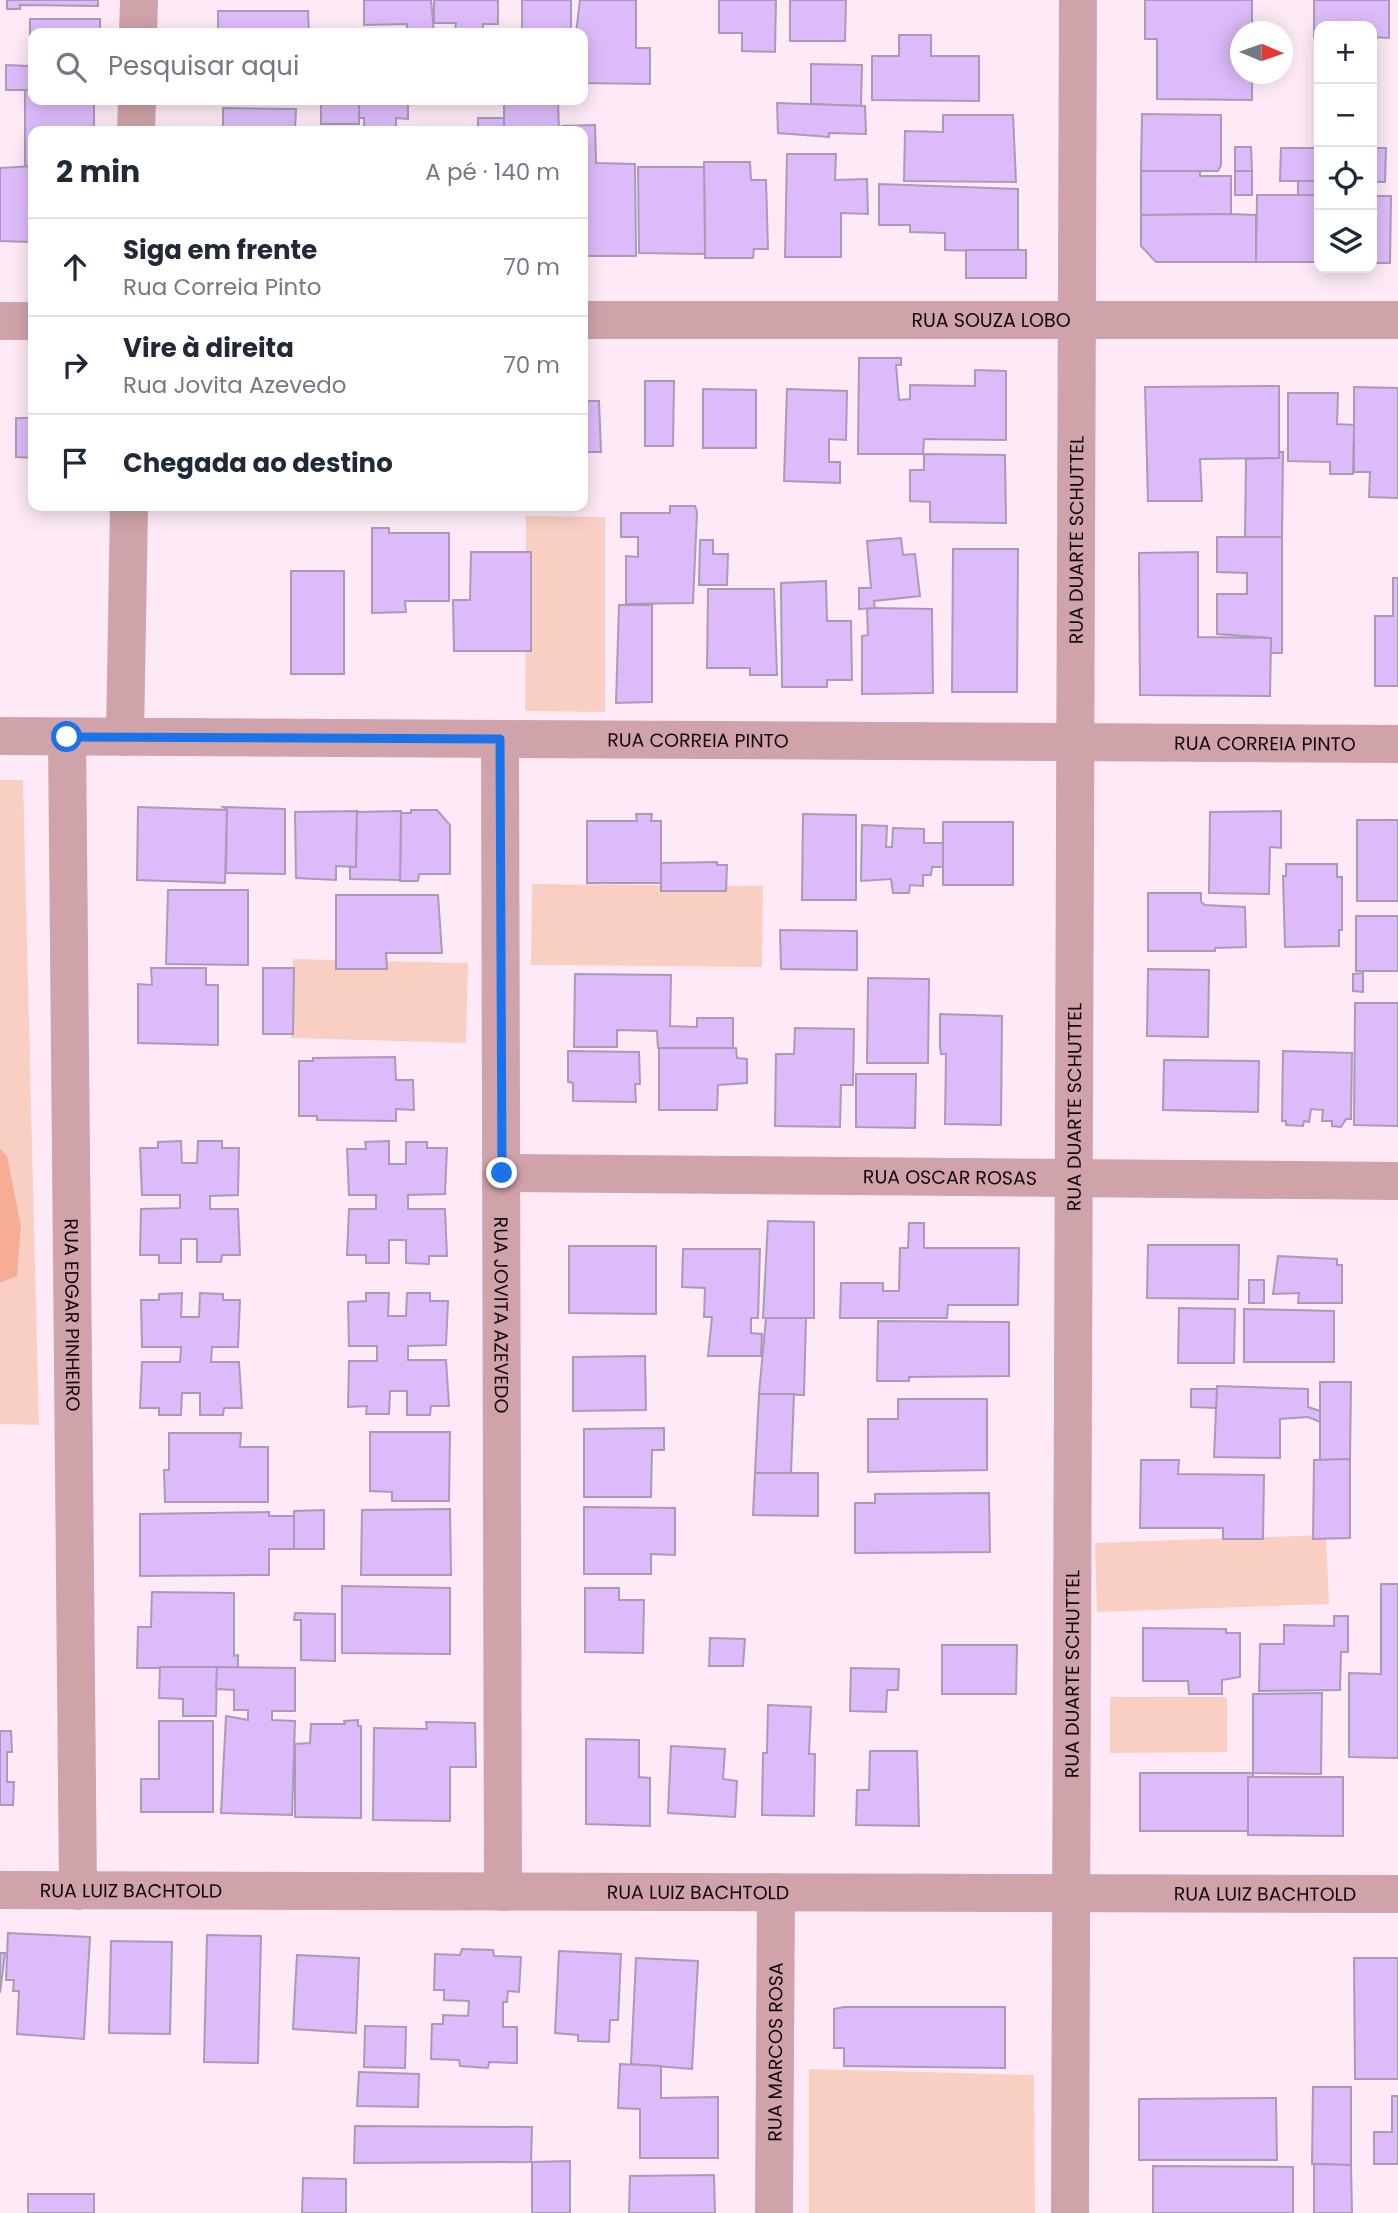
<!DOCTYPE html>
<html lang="pt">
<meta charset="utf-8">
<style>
body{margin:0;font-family:Poppins,sans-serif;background:#f2f2f3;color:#1f2937}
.controls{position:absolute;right:21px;top:21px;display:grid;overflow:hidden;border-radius:14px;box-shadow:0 4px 18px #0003}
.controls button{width:63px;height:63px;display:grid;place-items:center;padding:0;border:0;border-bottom:2px solid #e0e1e3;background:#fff;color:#1f2937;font:35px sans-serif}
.compass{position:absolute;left:1230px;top:21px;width:63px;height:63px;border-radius:50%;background:#fff;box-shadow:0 4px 18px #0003;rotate:92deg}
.stop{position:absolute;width:21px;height:21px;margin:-16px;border:5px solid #1a73e8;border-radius:50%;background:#fff}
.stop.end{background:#1a73e8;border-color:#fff;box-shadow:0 2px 7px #0008}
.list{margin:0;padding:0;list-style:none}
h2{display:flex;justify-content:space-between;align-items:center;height:91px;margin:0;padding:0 28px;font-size:30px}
h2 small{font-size:23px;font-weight:400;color:#747a83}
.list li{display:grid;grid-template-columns:46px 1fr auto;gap:21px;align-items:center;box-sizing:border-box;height:98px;padding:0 28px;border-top:2px solid #e0e1e3}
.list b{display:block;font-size:26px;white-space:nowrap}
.list p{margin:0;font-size:23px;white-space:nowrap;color:#747a83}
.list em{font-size:23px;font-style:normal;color:#747a83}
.icon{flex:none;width:38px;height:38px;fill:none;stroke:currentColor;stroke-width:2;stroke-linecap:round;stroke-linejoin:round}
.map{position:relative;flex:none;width:1398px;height:2213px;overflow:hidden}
.search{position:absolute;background:#fff;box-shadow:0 4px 18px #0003;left:28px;top:28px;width:560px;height:77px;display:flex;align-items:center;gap:18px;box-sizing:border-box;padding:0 24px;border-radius:14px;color:#747a83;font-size:26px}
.panel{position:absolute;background:#fff;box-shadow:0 4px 18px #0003;left:28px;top:126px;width:560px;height:385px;border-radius:14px}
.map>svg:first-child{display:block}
.green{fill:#f8cfc2}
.forest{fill:#f7ad95}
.building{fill:#ddbbfa;stroke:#a99bb6;stroke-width:2}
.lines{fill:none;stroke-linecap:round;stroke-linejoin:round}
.minor{stroke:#cfa3a9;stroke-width:38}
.route{stroke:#1a73e8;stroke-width:9}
.labels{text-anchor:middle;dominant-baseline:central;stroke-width:7;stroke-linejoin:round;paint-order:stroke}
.street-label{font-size:19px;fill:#130910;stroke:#fefefe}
</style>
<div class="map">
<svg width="1398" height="2213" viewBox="0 0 1398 2213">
<rect width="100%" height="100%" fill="#fdeaf6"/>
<g class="green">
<polygon points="526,516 605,517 605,712 525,711"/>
<polygon points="0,780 23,780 39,1425 0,1424"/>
<polygon points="532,884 763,886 762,967 531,965"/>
<polygon points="293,959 468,963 466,1043 291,1038"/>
<polygon points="1326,1535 1329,1604 1097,1612 1095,1543"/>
<polygon points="1110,1697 1227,1697 1227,1752 1110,1753"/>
<polygon points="809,2069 1034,2075 1035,2213 809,2213"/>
</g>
<polygon class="forest" points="0,1149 7,1156 21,1226 17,1276 0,1283"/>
<g class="building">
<polygon points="7,0 98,0 98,6 20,5 20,9 7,9"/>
<polygon points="364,0 431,0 434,33 407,33 407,24 364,25"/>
<polygon points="434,0 498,0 498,24 483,24 483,33 439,33 439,30 455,30 456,23 434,23"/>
<rect x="522" y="0" width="49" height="33"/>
<polygon points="580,0 636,0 636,48 650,48 650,84 583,83 583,33 576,33"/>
<polygon points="719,0 776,0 775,52 742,51 742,33 719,33"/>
<polygon points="790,0 846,0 845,41 790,41"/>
<polygon points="1145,0 1252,0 1252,32 1240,32 1240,74 1252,74 1252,100 1157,99 1157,39 1145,39"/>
<polygon points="1314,0 1389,0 1389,38 1372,37 1372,26 1319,26 1319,37 1314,37"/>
<polygon points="218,11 308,11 309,33 218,33"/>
<polygon points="30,19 100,19 100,33 33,33 33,90 6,90 6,65 30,66"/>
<polygon points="899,35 931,35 931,56 979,56 979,101 872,100 872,56 899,56"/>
<polygon points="811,64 862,65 861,106 811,104"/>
<polygon points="25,90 33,90 33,100 94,100 94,131 33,131 33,166 25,166"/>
<rect x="321" y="100" width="38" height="24"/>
<polygon points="359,100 408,100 408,119 396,118 396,131 364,131 364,118 359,118"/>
<polygon points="558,100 559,131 504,131 504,101"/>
<polygon points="777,103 865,106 866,134 829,133 829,137 778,133"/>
<polygon points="223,108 296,109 295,131 223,131"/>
<polygon points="1142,114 1221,115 1221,165 1218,171 1141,171"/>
<polygon points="943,115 1013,115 1016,182 904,181 905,131 943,132"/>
<polygon points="478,118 504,118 504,131 435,131 478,129"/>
<polygon points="595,125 596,163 635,164 636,256 583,256 583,131 562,131 562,126"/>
<polygon points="1235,147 1251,147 1252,171 1235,171"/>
<polygon points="1281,148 1319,148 1319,181 1280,181"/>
<polygon points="1372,148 1386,148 1385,182 1372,182"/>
<polygon points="787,154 836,154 835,180 867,179 868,214 841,213 841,257 785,257"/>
<polygon points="704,162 750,162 751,180 766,180 768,249 754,249 753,258 705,258"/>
<polygon points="33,166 29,242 0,241 0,168"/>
<polygon points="638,167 704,167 705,254 639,253"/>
<polygon points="1141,171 1200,171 1200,176 1231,176 1231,214 1141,215"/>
<rect x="1235" y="171" width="17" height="24"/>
<polygon points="1298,181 1319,181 1319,195 1298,196"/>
<polygon points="879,184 1018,189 1018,252 945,250 945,233 910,232 910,225 879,225"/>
<polygon points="1257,195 1319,195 1319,262 1256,262"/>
<polygon points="1372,196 1391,196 1390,263 1372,263"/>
<polygon points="1231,214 1256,215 1256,262 1156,262 1141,246 1141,215"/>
<rect x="966" y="250" width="60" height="28"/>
<polygon points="859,358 901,358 901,365 896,365 899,400 910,399 910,385 975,386 975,370 1006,371 1006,440 924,439 923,454 858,454"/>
<polygon points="645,381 674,381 673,446 645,446"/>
<polygon points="1279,386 1279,458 1200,459 1202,501 1148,501 1145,387"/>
<polygon points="1354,387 1398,388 1398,498 1369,497 1370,472 1354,472"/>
<polygon points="703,389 756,390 756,448 703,448"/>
<polygon points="787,389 847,391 846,440 829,439 829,462 840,462 840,483 784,481"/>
<polygon points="1288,393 1338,393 1337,424 1354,425 1353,474 1330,474 1330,462 1288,461"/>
<polygon points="583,401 599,401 601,452 583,452"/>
<polygon points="16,418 33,418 33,458 16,457"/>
<polygon points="1279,452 1283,452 1282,537 1245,537 1246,459 1279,458"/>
<polygon points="924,454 1005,455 1006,523 930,522 930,502 910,501 910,470 924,470"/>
<polygon points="670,506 695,506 697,512 693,603 626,604 626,556 638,557 638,537 621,537 621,513 670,513"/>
<polygon points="372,528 389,528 389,533 449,533 449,601 405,601 406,612 372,613"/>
<polygon points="1217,537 1282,537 1282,653 1270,653 1271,638 1217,634 1217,594 1247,594 1247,573 1217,572"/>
<polygon points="901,538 903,555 915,554 920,596 874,601 875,608 859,609 859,588 871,588 867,541"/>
<polygon points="700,540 713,540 713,554 728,554 727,585 699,585"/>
<polygon points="953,549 1018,549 1017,692 952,692"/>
<polygon points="471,552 531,552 531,651 454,651 453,600 470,600"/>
<polygon points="1198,552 1198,637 1271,638 1270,696 1140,695 1139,553"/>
<rect x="291" y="571" width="53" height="103"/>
<polygon points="1393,578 1398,578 1398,686 1375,686 1375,616 1393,616"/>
<polygon points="826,581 827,621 851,621 852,680 827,680 827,687 782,687 781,583"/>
<polygon points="708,589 774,589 777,675 750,675 750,668 707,668"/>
<polygon points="619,605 652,605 652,702 616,703"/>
<polygon points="875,608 932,609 933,693 862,694 862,636 868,635 867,609"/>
<polygon points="138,807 227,810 225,883 137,880"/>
<polygon points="223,807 285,809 285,874 226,873 227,810"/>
<polygon points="411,810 437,810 450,825 450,874 419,874 418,881 400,881 401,813 411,813"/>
<polygon points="357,811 356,867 336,866 336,880 296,878 295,812"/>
<polygon points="401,811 400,880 350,879 350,867 356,867 357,812"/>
<polygon points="1281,811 1281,848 1270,847 1269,894 1209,893 1210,812"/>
<polygon points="636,814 652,814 651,821 661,821 661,883 587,883 587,821 637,821"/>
<polygon points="803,814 856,815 856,900 802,900"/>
<rect x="1357" y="820" width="41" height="81"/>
<rect x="943" y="822" width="70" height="63"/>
<polygon points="862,825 887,826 886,847 892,847 893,828 924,829 924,843 943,843 943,867 932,867 931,875 923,875 923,886 910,885 909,893 893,893 891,879 861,881"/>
<polygon points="717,862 717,865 727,865 726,891 661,891 661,863"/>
<polygon points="1286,864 1337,864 1337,877 1342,877 1342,930 1339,930 1339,946 1285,947 1283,876 1286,876"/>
<polygon points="168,890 248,890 248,965 166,964"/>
<polygon points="1148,893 1201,893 1201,902 1205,905 1245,907 1246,947 1215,948 1215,951 1148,951"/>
<polygon points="336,895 438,895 442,953 386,953 387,969 336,969"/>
<rect x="1356" y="916" width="42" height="55"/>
<polygon points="780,930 857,931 857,970 781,969"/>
<polygon points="151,968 206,968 206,985 218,985 218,1045 138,1043 138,984 152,985"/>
<polygon points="263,968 294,968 293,1034 263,1034"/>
<polygon points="1148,969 1209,970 1208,1037 1147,1036"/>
<polygon points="1363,973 1363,992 1353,991 1353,974"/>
<polygon points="575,974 671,975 670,1026 697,1027 697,1018 733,1018 733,1048 658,1048 657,1031 617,1030 617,1047 574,1047"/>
<polygon points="868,978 929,979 928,1063 867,1063"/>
<polygon points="1355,1003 1398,1003 1398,1126 1354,1125"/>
<polygon points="940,1014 1002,1016 1001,1125 945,1124 946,1054 941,1054 940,1047"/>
<polygon points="795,1028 854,1029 853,1085 841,1085 840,1127 775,1126 776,1054 794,1054"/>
<polygon points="659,1048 736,1048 737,1058 747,1059 747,1083 718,1085 717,1110 659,1110"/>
<polygon points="568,1051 639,1052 640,1084 635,1084 636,1102 573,1101 573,1083 568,1082"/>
<polygon points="1283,1051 1352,1053 1351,1119 1346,1119 1341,1127 1332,1126 1332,1121 1322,1121 1323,1110 1311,1109 1309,1122 1304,1121 1303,1126 1286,1125 1286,1121 1282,1121"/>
<polygon points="395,1057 396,1080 413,1080 414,1110 396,1109 396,1121 317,1120 317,1116 299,1116 299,1061 313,1061 313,1058"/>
<polygon points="1164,1060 1259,1061 1258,1112 1163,1110"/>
<polygon points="856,1074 916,1074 915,1128 856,1127"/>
<polygon points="181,1141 182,1163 197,1163 198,1141 222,1141 222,1148 239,1148 238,1195 210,1196 210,1209 238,1209 240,1255 222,1255 221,1262 197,1262 197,1239 181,1239 181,1263 159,1263 159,1255 140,1255 141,1209 180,1208 180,1195 142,1195 140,1148 158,1148 158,1142"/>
<polygon points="389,1141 389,1164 406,1164 406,1142 427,1142 427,1148 447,1148 445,1194 408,1195 408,1209 445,1209 447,1256 429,1256 429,1264 406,1263 406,1240 389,1240 389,1263 366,1263 366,1255 347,1255 349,1209 376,1209 376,1195 349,1195 347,1149 366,1149 365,1142"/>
<polygon points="768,1221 814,1222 814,1318 763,1318"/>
<polygon points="909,1223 924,1223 924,1248 1019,1248 1018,1305 948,1305 947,1318 840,1318 841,1283 883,1283 883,1291 899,1291 900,1248 908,1248"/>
<polygon points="1148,1245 1239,1245 1238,1299 1147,1298"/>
<polygon points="569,1246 656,1246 656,1314 569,1313"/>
<polygon points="683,1249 760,1249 758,1318 751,1318 751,1333 762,1334 761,1356 708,1356 712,1317 704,1317 705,1288 682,1287"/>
<polygon points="1278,1256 1337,1259 1337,1265 1342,1265 1342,1303 1298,1303 1299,1293 1273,1294"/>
<rect x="1249" y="1280" width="15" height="23"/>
<polygon points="182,1293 181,1317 199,1317 200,1293 223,1294 223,1300 240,1300 238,1347 212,1347 211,1362 239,1362 242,1408 224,1408 223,1415 200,1415 200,1393 182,1393 181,1415 159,1415 159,1408 140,1408 142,1362 180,1362 181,1347 142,1347 141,1300 159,1300 159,1294"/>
<polygon points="366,1293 389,1293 388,1316 406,1316 407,1293 430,1293 430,1301 448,1301 446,1345 408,1346 408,1360 446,1360 449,1406 431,1406 430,1415 407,1415 407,1391 390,1391 389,1414 366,1414 367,1406 348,1407 349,1361 377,1361 377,1346 349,1346 348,1302 366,1301"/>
<polygon points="1179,1308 1235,1309 1234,1363 1178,1363"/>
<polygon points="1244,1309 1334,1311 1334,1362 1244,1362"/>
<polygon points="766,1318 806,1318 804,1395 759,1394"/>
<polygon points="878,1321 1009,1322 1009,1376 909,1377 909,1381 877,1381"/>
<polygon points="645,1356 646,1410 573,1411 573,1357"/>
<polygon points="1320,1382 1351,1382 1350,1459 1320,1460"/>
<polygon points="1217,1386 1308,1389 1308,1407 1320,1411 1320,1422 1308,1417 1280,1419 1280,1458 1214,1457"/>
<polygon points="1191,1389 1217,1389 1216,1408 1191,1407"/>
<polygon points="759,1394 794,1394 791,1473 755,1473"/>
<polygon points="898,1399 987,1399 987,1470 868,1472 868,1419 898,1419"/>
<polygon points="664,1428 664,1450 652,1450 651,1497 584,1497 584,1429"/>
<polygon points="370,1432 450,1432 449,1501 392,1501 392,1492 370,1491"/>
<polygon points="169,1433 241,1433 240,1447 268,1447 268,1502 165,1502 164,1470 169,1470"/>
<polygon points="1350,1459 1350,1538 1313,1539 1314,1460"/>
<polygon points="1141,1460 1179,1460 1178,1474 1264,1475 1263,1539 1223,1539 1223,1528 1140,1528"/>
<polygon points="755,1473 818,1473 818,1516 753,1515"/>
<polygon points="989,1493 990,1552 855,1553 855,1503 875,1503 875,1494"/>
<polygon points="584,1507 675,1508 675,1555 651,1554 651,1574 584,1574"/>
<polygon points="450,1509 451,1575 361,1575 362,1510"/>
<polygon points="324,1510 324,1549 294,1549 294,1511"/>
<polygon points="269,1512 269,1516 294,1516 294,1549 269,1549 269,1575 140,1576 140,1514"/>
<polygon points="1381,1584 1398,1584 1398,1758 1349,1757 1349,1673 1381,1674"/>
<polygon points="342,1586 450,1588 450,1654 342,1653"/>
<polygon points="585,1588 619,1588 619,1600 644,1600 643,1653 585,1652"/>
<polygon points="152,1592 234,1593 234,1656 238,1655 238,1668 137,1668 138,1627 151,1627"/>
<polygon points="295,1613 335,1614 335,1661 301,1660 301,1620 294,1620"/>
<polygon points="1334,1616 1348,1616 1348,1652 1341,1652 1340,1690 1259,1691 1260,1644 1284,1644 1284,1625 1334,1626"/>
<polygon points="1143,1628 1226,1629 1226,1633 1240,1633 1240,1677 1222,1680 1222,1694 1189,1694 1188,1681 1143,1681"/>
<polygon points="710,1638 745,1639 743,1666 709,1666"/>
<polygon points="942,1645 1017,1645 1016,1694 942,1694"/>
<polygon points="160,1667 217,1667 216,1716 183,1716 183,1699 159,1698"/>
<polygon points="217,1667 295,1668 295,1711 272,1711 272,1720 295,1721 292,1815 221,1813 226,1716 248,1720 248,1710 234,1710 234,1690 216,1689"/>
<polygon points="851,1668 899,1669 898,1690 887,1690 886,1712 850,1711"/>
<polygon points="1322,1693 1321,1774 1253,1773 1253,1694"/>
<polygon points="768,1705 811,1707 809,1754 815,1754 814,1816 762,1815 763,1753 767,1753"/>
<polygon points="358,1720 358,1726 361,1726 361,1818 295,1817 295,1744 310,1743 311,1724 345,1724 344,1721"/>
<polygon points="159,1721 213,1721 213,1812 141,1812 141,1779 159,1779"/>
<polygon points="426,1722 475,1723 476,1767 450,1767 450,1821 373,1820 374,1728 427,1729"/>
<polygon points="0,1731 11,1731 12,1752 7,1752 7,1782 14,1782 13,1805 0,1805"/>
<polygon points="586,1739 639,1740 639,1777 650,1778 650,1826 586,1824"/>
<polygon points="671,1746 725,1749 723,1779 737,1781 735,1817 668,1813"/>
<polygon points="870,1751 917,1751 919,1826 856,1825 857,1790 869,1790"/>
<polygon points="1140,1773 1253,1773 1253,1777 1248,1777 1249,1831 1140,1831"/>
<polygon points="1248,1777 1343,1777 1343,1836 1248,1835"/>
<polygon points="8,1933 90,1937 84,2039 17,2034 19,1991 13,1991 14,1980 6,1980"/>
<polygon points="207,1935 261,1936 258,2063 204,2062"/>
<polygon points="111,1941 172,1942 170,2034 109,2033"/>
<polygon points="462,1949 493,1950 494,1956 521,1957 519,1992 508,1991 507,2002 503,2002 503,2027 517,2027 517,2063 489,2062 488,2068 460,2066 459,2060 431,2059 432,2024 443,2024 443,2015 468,2016 469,2001 444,2000 444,1990 434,1990 435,1954 460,1955"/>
<polygon points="559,1951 621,1954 618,2020 610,2020 609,2042 578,2041 578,2035 555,2033"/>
<polygon points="0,1953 5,1953 0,1993"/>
<polygon points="297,1955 359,1958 356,2033 293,2029"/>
<polygon points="636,1958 698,1961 692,2069 631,2064"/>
<polygon points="1354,1958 1398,1958 1398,2079 1355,2079"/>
<polygon points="844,2007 1005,2007 1005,2068 844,2066 844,2048 834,2048 834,2009"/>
<polygon points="365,2026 406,2027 405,2068 364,2067"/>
<polygon points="620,2064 661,2066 661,2098 718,2097 718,2158 640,2158 640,2109 618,2108"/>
<polygon points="359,2072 419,2074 418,2107 357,2106"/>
<polygon points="1313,2087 1351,2087 1351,2165 1312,2164"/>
<polygon points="1392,2096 1398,2096 1398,2164 1374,2164 1374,2132 1392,2132"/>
<polygon points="1276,2098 1277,2160 1139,2160 1139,2099"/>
<polygon points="355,2126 532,2127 531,2162 354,2163"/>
<polygon points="570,2161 570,2213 532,2213 532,2162"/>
<polygon points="1314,2164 1351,2165 1352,2213 1314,2213"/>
<polygon points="1153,2166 1293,2167 1293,2213 1153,2213"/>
<polygon points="714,2175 715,2213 629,2213 630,2176"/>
<polygon points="303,2178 346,2179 346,2213 302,2213"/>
<rect x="28" y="2194" width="66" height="19"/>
</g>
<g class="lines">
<g class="minor">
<polyline points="138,33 139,0"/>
<polyline points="136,131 137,100"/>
<path id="s1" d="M 583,320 L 1398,320"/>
<polyline points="0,321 33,321"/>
<path id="s2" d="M 0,736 L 1398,744"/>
<path id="s3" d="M 67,737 L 78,1891"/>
<polyline points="125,737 129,506"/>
<path id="s4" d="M 500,739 L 503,1892"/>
<path id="s5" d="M 502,1173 L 1398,1181"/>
<path id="s6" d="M 0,1890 L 1398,1894"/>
<path id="s7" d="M 774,2213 L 776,1892"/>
<path id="s8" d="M 1070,2213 L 1078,0"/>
</g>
</g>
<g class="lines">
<polyline class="route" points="67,737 500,739 502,1173"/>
</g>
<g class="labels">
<g class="street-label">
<text stroke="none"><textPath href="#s1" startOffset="408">RUA SOUZA LOBO</textPath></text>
<text stroke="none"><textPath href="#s8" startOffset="1673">RUA DUARTE SCHUTTEL</textPath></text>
<text stroke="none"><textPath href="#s2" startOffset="698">RUA CORREIA PINTO</textPath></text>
<text stroke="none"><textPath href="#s2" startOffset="1265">RUA CORREIA PINTO</textPath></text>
<text stroke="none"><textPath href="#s8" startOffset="1106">RUA DUARTE SCHUTTEL</textPath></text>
<text stroke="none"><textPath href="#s5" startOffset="448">RUA OSCAR ROSAS</textPath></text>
<text stroke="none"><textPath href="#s3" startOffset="578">RUA EDGAR PINHEIRO</textPath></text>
<text stroke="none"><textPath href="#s4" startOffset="576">RUA JOVITA AZEVEDO</textPath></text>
<text stroke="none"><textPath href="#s8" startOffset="539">RUA DUARTE SCHUTTEL</textPath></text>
<text stroke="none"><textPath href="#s6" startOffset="131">RUA LUIZ BACHTOLD</textPath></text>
<text stroke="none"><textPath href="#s6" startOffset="698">RUA LUIZ BACHTOLD</textPath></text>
<text stroke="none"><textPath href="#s6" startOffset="1265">RUA LUIZ BACHTOLD</textPath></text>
<text stroke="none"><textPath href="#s7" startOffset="161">RUA MARCOS ROSA</textPath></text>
</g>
</g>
</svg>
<div class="controls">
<button>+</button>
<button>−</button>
<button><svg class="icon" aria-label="locate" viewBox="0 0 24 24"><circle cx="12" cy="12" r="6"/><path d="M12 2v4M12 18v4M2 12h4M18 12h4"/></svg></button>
<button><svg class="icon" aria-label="layers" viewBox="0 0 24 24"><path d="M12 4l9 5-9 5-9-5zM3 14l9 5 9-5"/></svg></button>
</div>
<svg class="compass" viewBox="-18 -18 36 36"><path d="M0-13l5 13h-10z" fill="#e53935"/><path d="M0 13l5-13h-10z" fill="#747a83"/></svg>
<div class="stop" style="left:67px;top:737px"></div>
<div class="stop end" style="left:502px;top:1173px"></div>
<div class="search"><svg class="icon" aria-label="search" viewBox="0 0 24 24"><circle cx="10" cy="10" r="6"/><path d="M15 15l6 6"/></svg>Pesquisar aqui</div>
<section class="panel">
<h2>2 min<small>A pé · 140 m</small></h2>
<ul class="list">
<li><svg class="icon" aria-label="ahead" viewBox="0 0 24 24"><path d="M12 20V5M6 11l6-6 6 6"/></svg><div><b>Siga em frente</b><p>Rua Correia Pinto</p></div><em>70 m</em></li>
<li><svg class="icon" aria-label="right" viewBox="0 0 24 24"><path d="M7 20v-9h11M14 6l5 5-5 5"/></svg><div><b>Vire à direita</b><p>Rua Jovita Azevedo</p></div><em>70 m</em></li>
<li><svg class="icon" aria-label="arrive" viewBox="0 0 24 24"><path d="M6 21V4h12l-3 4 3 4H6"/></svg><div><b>Chegada ao destino</b></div></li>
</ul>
</section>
</div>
